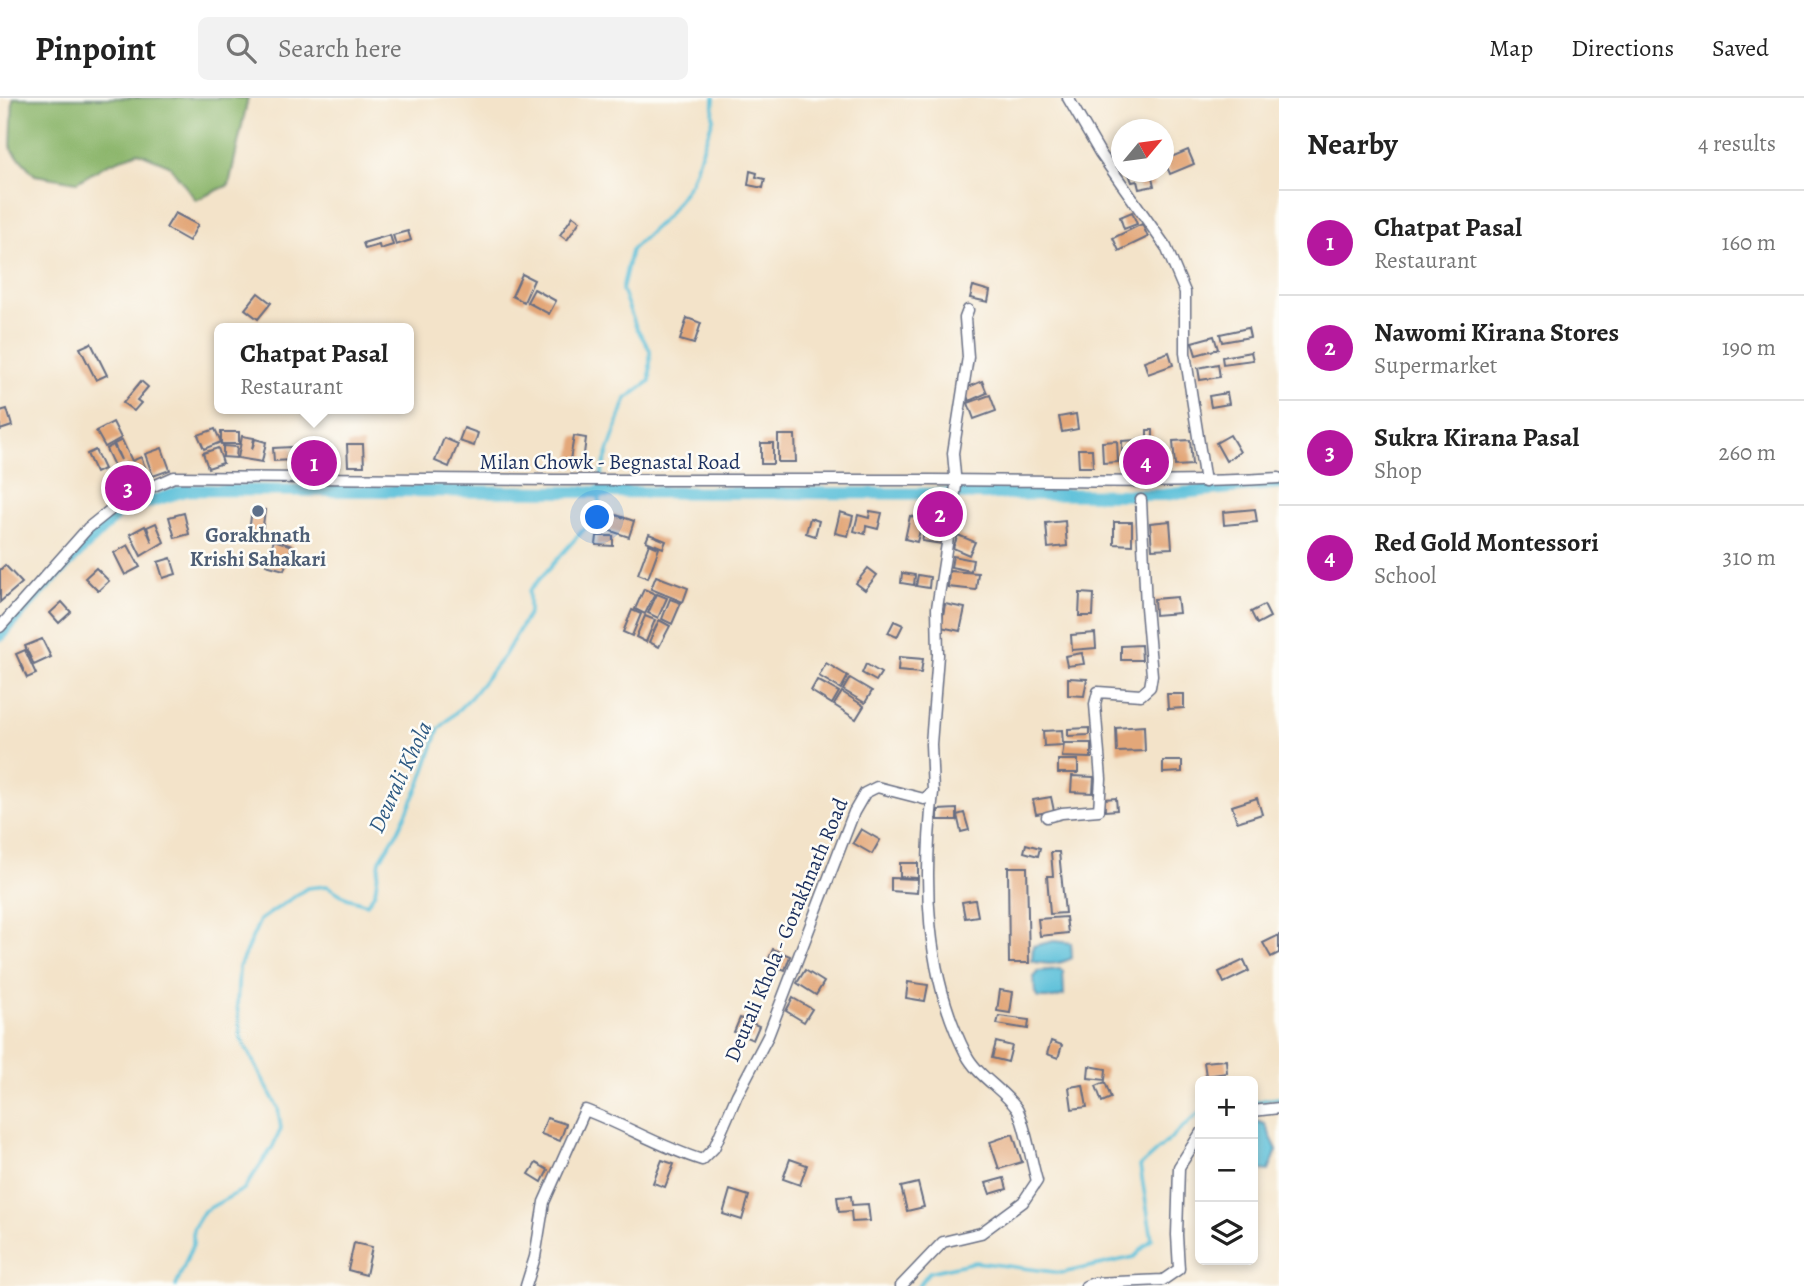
<!DOCTYPE html>
<meta charset="utf-8">
<style>
body{margin:0;font-family:Alegreya,serif;background:#f2f2f2;color:#222}
.controls{position:absolute;right:21px;bottom:21px;display:grid;overflow:hidden;border-radius:10px;box-shadow:0 4px 10px #0003}
.controls button{width:63px;height:63px;display:grid;place-items:center;padding:0;border:0;border-bottom:2px solid #e0e0e0;background:#fff;color:#222;font:35px sans-serif}
.compass{position:absolute;left:1111px;top:21px;width:63px;height:63px;border-radius:50%;background:#fff;box-shadow:0 4px 10px #0003;rotate:61deg}
.you{position:absolute;left:598px;top:420px;width:24px;height:24px;margin:-18px;border:5px solid #fff;border-radius:50%;background:#1a73e8;box-shadow:0 0 0 10px #1a73e833}
.badge{display:grid;place-items:center;width:46px;height:46px;border-radius:50%;background:#b5179e;color:#fff;font-size:23px;font-weight:700}
.pin{position:absolute;translate:-50% -50%;border:4px solid #fff;box-shadow:0 2px 7px #0006}
.popup{position:absolute;left:214px;top:225px;width:200px;height:91px;box-sizing:border-box;display:grid;place-content:center;border-radius:10px;background:#fff;filter:drop-shadow(0 2px 5px #0005);font-size:23px;white-space:nowrap;color:#767676}
.popup b{font-size:26px;color:#222}
.popup::after{content:'';position:absolute;left:50%;top:100%;margin-left:-14px;border:14px solid transparent;border-top-color:#fff}
.list{margin:0;padding:0;list-style:none}
h2{display:flex;justify-content:space-between;align-items:center;height:91px;margin:0;padding:0 28px;font-size:30px}
h2 small{font-size:23px;font-weight:400;color:#767676}
.list li{display:grid;grid-template-columns:46px 1fr auto;gap:21px;align-items:center;box-sizing:border-box;height:105px;padding:0 28px;border-top:2px solid #e0e0e0}
.list b{display:block;font-size:26px;white-space:nowrap}
.list p{margin:0;font-size:23px;white-space:nowrap;color:#767676}
.list em{font-size:23px;font-style:normal;color:#767676}
.icon{flex:none;width:38px;height:38px;fill:none;stroke:currentColor;stroke-width:2;stroke-linecap:round;stroke-linejoin:round}
.map{position:relative;flex:none;width:1279px;height:1188px;overflow:hidden}
header{display:flex;align-items:center;gap:42px;box-sizing:border-box;height:98px;padding:0 35px;background:#fff;border-bottom:2px solid #e0e0e0}
header strong{font-size:33px}
nav{display:flex;gap:38px;margin-inline-start:auto;font-size:24px}
.search{width:490px;height:63px;background:#f2f2f2;display:flex;align-items:center;gap:18px;box-sizing:border-box;padding:0 24px;border-radius:10px;color:#767676;font-size:26px}
main{display:flex}
aside{flex:1;background:#fff}
.map>svg:first-child{display:block}
.forest{fill:#8cb66c;stroke:#547265;stroke-width:2}
.water{fill:#5bc0d9;stroke:#3b789c;stroke-width:2}
.lines{fill:none;stroke-linecap:round;stroke-linejoin:round}
.stream{stroke:#5bc0d9;stroke-width:3.5}
.canal{stroke:#5bc0d9;stroke-width:12}
.building{fill:#e3a779}
.street-casing{stroke:#676e83;stroke-width:13}
.street{stroke:#fff;stroke-width:10}
.service-dot{fill:#5c6f8a;stroke:#fdfcf7;stroke-width:2.5}
.labels{text-anchor:middle;dominant-baseline:central;stroke-width:5;stroke-linejoin:round;paint-order:stroke}
.street-label{font-size:21px;fill:#1b2f5e;stroke:#fdfcf7}
.service-label{font-size:21px;font-weight:bold;fill:#4e5e75;stroke:#fdfcf7}
.water-label{font-size:23px;font-style:italic;fill:#2e5a83;stroke:#fdfcf7}
</style>
<header>
<strong>Pinpoint</strong>
<div class="search"><svg class="icon" aria-label="search" viewBox="0 0 24 24"><circle cx="10" cy="10" r="6"/><path d="M15 15l6 6"/></svg>Search here</div>
<nav><a>Map</a><a>Directions</a><a>Saved</a></nav>
</header>
<main>
<div class="map">
<svg width="1279" height="1188" viewBox="0 0 1279 1188">
<rect width="100%" height="100%" fill="#fdfcf7"/>
<filter id="ink" filterUnits="userSpaceOnUse"><feTurbulence type="fractalNoise" baseFrequency=".0143" numOctaves="2"/><feDisplacementMap in="SourceGraphic" scale="14" xChannelSelector="R" yChannelSelector="G"/><feConvolveMatrix kernelMatrix="1 2 1 2 8 2 1 2 1" color-interpolation-filters="sRGB"/></filter>
<filter id="wash" filterUnits="userSpaceOnUse"><feTurbulence type="fractalNoise" baseFrequency=".00686" numOctaves="4" result="noise"/><feDisplacementMap in="SourceGraphic" scale="28" xChannelSelector="R" yChannelSelector="G"/><feGaussianBlur stdDeviation="1.57" result="paint"/><feColorMatrix in="noise" values="0 0 0 0 0 0 0 0 0 0 0 0 0 0 0 0 0 1.4 0 .05"/><feComposite in="paint" operator="in"/></filter>
<g filter="url(#wash)">
<rect width="100%" height="100%" fill="#f3e3c9"/>
<polygon class="forest" points="13,0 248,0 229,87 196,102 169,67 138,54 106,67 77,84 35,77 11,51"/>
<g class="water">
<path d="M 1054,843 L 1071,845 L 1072,860 C 1058,867 1047,867 1032,863 L 1033,848 Z"/>
<polygon points="1060,871 1063,873 1064,897 1054,900 1039,900 1035,895 1034,879 1038,873"/>
<polygon points="1253,1022 1265,1026 1277,1052 1269,1073 1253,1071"/>
</g>
<g class="lines">
<g class="stream">
<polyline points="1253,1004 1279,1000"/>
<polyline points="176,1188 193,1146 193,1131 204,1113 244,1091 272,1050 281,1031 278,1010 241,940 237,907 239,869 260,822 307,790 327,788 347,800 367,806 375,794 380,762 398,733 420,686 439,631 471,599 504,558 529,515 529,493 592,422 599,406 598,394 603,369 626,301 650,283 650,252 636,229 622,192 631,152 667,118 691,84 713,21 714,0"/>
<polyline points="918,1188 929,1174 975,1164 1062,1175 1134,1159 1152,1141 1140,1068 1200,1014"/>
</g>
<polyline class="canal" points="0,538 38,495 120,413 188,392 1162,397 1279,385"/>
</g>
<g id="blocks">
<g class="building">
<polygon points="1188,52 1194,66 1170,76 1164,62"/>
<polygon points="750,73 757,75 756,79 765,81 763,90 748,87"/>
<polygon points="1139,74 1151,74 1154,88 1139,91 1137,83 1132,84 1129,76"/>
<polygon points="1132,114 1137,126 1124,131 1120,119"/>
<polygon points="175,115 198,127 189,143 166,130"/>
<polygon points="573,118 580,123 567,142 560,137"/>
<polygon points="1142,126 1148,139 1119,153 1113,140"/>
<polygon points="408,133 411,142 396,147 393,137"/>
<polygon points="390,137 393,147 380,151 379,147 365,151 363,145"/>
<polygon points="522,176 534,182 524,204 512,198"/>
<polygon points="973,188 990,193 988,204 970,200"/>
<polygon points="534,191 556,203 549,216 527,204"/>
<polygon points="258,195 271,205 258,221 245,211"/>
<polygon points="687,220 701,225 694,246 680,242"/>
<polygon points="1248,230 1250,239 1222,244 1220,236"/>
<polygon points="1214,238 1218,251 1196,257 1192,244"/>
<polygon points="91,245 107,277 96,282 80,250"/>
<polygon points="1169,254 1173,267 1148,276 1144,263"/>
<polygon points="1251,254 1253,262 1223,266 1222,259"/>
<polygon points="1218,266 1220,279 1200,282 1198,270"/>
<polygon points="141,283 148,289 137,302 141,305 134,313 123,305"/>
<polygon points="982,283 987,295 969,303 964,291"/>
<polygon points="1227,295 1229,306 1211,309 1209,298"/>
<polygon points="990,297 996,313 974,321 968,305"/>
<polygon points="7,311 12,328 0,332 0,313"/>
<polygon points="1076,316 1078,331 1062,334 1059,319"/>
<polygon points="113,324 121,340 105,349 96,333"/>
<polygon points="464,330 478,335 474,348 459,343"/>
<polygon points="215,331 221,344 204,351 198,337"/>
<polygon points="1147,332 1153,332 1153,340 1150,340 1150,365 1139,366 1138,341 1147,341"/>
<rect x="221" y="334" width="18" height="12"/>
<polygon points="778,337 795,337 796,364 778,364"/>
<polygon points="1230,337 1240,354 1226,363 1216,345"/>
<polygon points="242,338 254,340 252,352 255,341 266,344 262,364 238,360"/>
<polygon points="574,338 586,340 583,364 570,362"/>
<polygon points="444,340 458,346 449,369 435,363"/>
<polygon points="122,342 132,363 141,359 150,381 134,387 126,365 115,370 106,351 113,347 121,362 114,346"/>
<polygon points="1137,342 1137,365 1122,365 1122,343"/>
<polygon points="1190,342 1192,367 1175,368 1173,343"/>
<polygon points="1117,343 1118,364 1103,365 1102,344"/>
<rect x="761" y="345" width="12" height="21"/>
<polygon points="347,346 363,346 364,368 348,368"/>
<polygon points="315,347 329,349 326,369 313,367"/>
<polygon points="223,348 237,349 236,360 223,359"/>
<polygon points="292,349 293,362 274,363 273,350"/>
<polygon points="162,350 170,372 153,378 145,356"/>
<polygon points="218,350 223,365 208,370 203,355"/>
<polygon points="1078,351 1092,351 1093,369 1079,369"/>
<polygon points="95,352 104,371 96,375 87,356"/>
<polygon points="124,369 134,388 126,392 116,373"/>
<polygon points="930,410 948,413 943,446 922,443"/>
<polygon points="252,411 265,412 262,435 249,434"/>
<polygon points="1255,411 1257,424 1224,427 1223,414"/>
<polygon points="870,413 882,415 878,431 866,428 865,436 854,433 858,417 869,420"/>
<polygon points="840,414 853,418 848,438 835,435"/>
<polygon points="184,415 189,436 175,440 169,419"/>
<polygon points="610,415 634,423 629,439 605,431"/>
<polygon points="910,418 923,421 917,444 905,441"/>
<polygon points="810,420 819,423 815,438 806,435"/>
<polygon points="1065,423 1067,448 1048,450 1046,425"/>
<polygon points="1170,423 1172,450 1152,451 1150,425"/>
<polygon points="1114,424 1132,424 1132,447 1114,446"/>
<polygon points="156,425 164,444 141,458 130,436 145,428 152,444 147,429"/>
<polygon points="649,436 666,443 663,450 646,443"/>
<polygon points="958,437 975,444 969,457 953,450"/>
<polygon points="597,438 613,438 613,448 596,447"/>
<polygon points="274,442 292,448 284,472 266,467"/>
<polygon points="649,446 659,450 648,480 638,476"/>
<polygon points="128,447 140,469 125,477 114,455"/>
<polygon points="953,458 973,462 971,473 951,469"/>
<polygon points="171,460 176,476 163,480 158,464"/>
<polygon points="5,467 22,485 0,504 0,472"/>
<polygon points="96,470 109,483 98,493 85,480"/>
<polygon points="868,470 877,477 865,492 856,485"/>
<polygon points="949,473 978,475 976,492 948,489"/>
<polygon points="902,475 915,477 914,487 901,485"/>
<polygon points="918,477 930,479 929,490 916,488"/>
<polygon points="656,478 688,490 683,504 651,491"/>
<polygon points="644,491 655,496 645,516 635,511"/>
<polygon points="1080,495 1094,496 1093,518 1079,518"/>
<polygon points="657,496 667,500 658,520 648,515"/>
<polygon points="1177,499 1179,515 1155,517 1154,501"/>
<polygon points="670,501 681,505 672,526 662,521"/>
<polygon points="62,504 71,514 59,525 50,515"/>
<polygon points="945,506 965,510 960,533 941,529"/>
<polygon points="1264,507 1270,519 1257,526 1251,514"/>
<polygon points="632,512 641,516 632,538 623,534"/>
<polygon points="645,518 655,522 646,544 636,539"/>
<polygon points="659,522 670,528 659,549 649,544"/>
<polygon points="894,523 903,527 897,539 888,535"/>
<polygon points="1095,535 1096,550 1072,552 1071,537"/>
<polygon points="42,541 51,559 34,567 25,548"/>
<polygon points="1141,547 1142,562 1121,562 1121,548"/>
<polygon points="25,552 36,576 27,580 16,556"/>
<polygon points="1082,555 1084,566 1067,568 1065,558"/>
<polygon points="899,559 923,561 921,575 898,573"/>
<polygon points="826,565 848,578 841,591 819,578"/>
<polygon points="866,566 881,575 876,583 862,575"/>
<polygon points="850,580 872,593 865,605 843,592"/>
<polygon points="1068,580 1087,581 1084,598 1068,597"/>
<polygon points="817,582 839,594 832,606 811,593"/>
<polygon points="842,594 864,608 856,621 834,607"/>
<polygon points="1167,596 1184,596 1184,610 1168,611"/>
<polygon points="1144,628 1145,653 1117,654 1116,630"/>
<polygon points="1089,630 1089,637 1068,638 1068,631"/>
<polygon points="1062,632 1063,647 1044,648 1043,633"/>
<polygon points="1064,645 1091,645 1091,660 1062,659"/>
<rect x="1058" y="662" width="20" height="13"/>
<polygon points="1163,663 1182,663 1182,674 1163,675"/>
<polygon points="1072,678 1094,679 1093,695 1071,694"/>
<polygon points="1051,699 1054,713 1036,716 1033,702"/>
<polygon points="1116,700 1117,712 1105,713 1104,701"/>
<polygon points="1257,700 1262,716 1237,724 1232,708"/>
<polygon points="957,711 957,722 938,722 938,712"/>
<polygon points="964,715 969,732 961,734 957,717"/>
<polygon points="861,731 880,742 872,756 853,745"/>
<polygon points="1026,746 1040,750 1038,758 1024,754"/>
<polygon points="1051,754 1059,754 1065,815 1050,816 1047,778 1053,778"/>
<polygon points="900,765 918,765 918,780 900,779"/>
<polygon points="1008,769 1027,769 1029,865 1009,865"/>
<polygon points="891,780 918,781 917,795 891,793"/>
<polygon points="975,802 978,818 965,820 962,804"/>
<polygon points="1066,819 1068,835 1040,838 1038,821"/>
<polygon points="1279,837 1279,855 1271,859 1263,845"/>
<polygon points="773,851 790,858 785,872 767,865"/>
<polygon points="1244,862 1249,873 1224,885 1219,874"/>
<polygon points="805,872 824,884 816,897 797,885"/>
<polygon points="908,884 928,887 925,903 906,900"/>
<polygon points="1000,892 1013,894 1010,915 997,913"/>
<polygon points="793,900 812,911 804,924 786,913"/>
<polygon points="999,918 1029,922 1028,931 997,926"/>
<polygon points="740,920 759,928 753,942 734,934"/>
<polygon points="1051,943 1062,947 1058,960 1047,956"/>
<polygon points="996,944 1012,948 1008,964 992,960"/>
<polygon points="1226,962 1227,975 1206,978 1204,964"/>
<polygon points="1089,968 1106,971 1105,982 1088,980"/>
<polygon points="1105,984 1111,1000 1102,1004 1096,988"/>
<polygon points="1083,987 1087,1009 1072,1011 1069,989"/>
<polygon points="547,1020 566,1026 560,1043 541,1036"/>
<polygon points="1013,1036 1022,1064 999,1071 990,1044"/>
<polygon points="790,1061 807,1067 800,1087 783,1081"/>
<polygon points="662,1062 674,1066 665,1089 653,1085"/>
<polygon points="536,1065 548,1072 542,1084 529,1076"/>
<polygon points="1004,1080 1007,1091 990,1096 986,1085"/>
<polygon points="918,1085 924,1109 907,1113 901,1089"/>
<polygon points="730,1092 749,1098 742,1122 723,1116"/>
<polygon points="851,1098 852,1107 868,1106 870,1123 852,1124 851,1113 839,1114 837,1099"/>
<polygon points="354,1145 372,1149 366,1177 348,1172"/>
</g>
</g>
</g>
<g filter="url(#ink)">
<use href="#blocks" fill-opacity="0" stroke="#676e83" stroke-width="2"/>
<g class="lines">
<defs>
<g id="street">
<polyline points="1068,0 1100,55 1166,149 1185,194 1185,255 1205,384"/>
<path d="M 0,529 L 88,430 L 124,401 L 174,379 C 426,382 677,383 929,382 C 1046,382 1163,387 1279,380"/>
<polyline points="1047,719 1062,715 1099,712 1101,681 1095,606 1098,594 1141,597 1150,589 1152,577 1146,509 1141,402"/>
<polyline points="1253,1013 1279,1010"/>
<path d="M 526,1188 L 535,1159 L 544,1104 L 585,1012 C 625,1027 662,1050 702,1062 L 714,1050 L 737,997 L 768,938 L 854,714 L 865,695 L 877,689 L 924,701 L 933,694 L 931,646 L 938,557 L 937,510 L 956,388 L 953,355 L 968,259 L 965,220 L 968,212"/>
<path d="M 901,1188 L 943,1144 L 981,1135 L 1023,1104 L 1037,1083 C 1032,1067 1025,1024 1017,1011 C 1003,991 977,978 966,956 C 925,876 923,782 933,694"/>
<polyline points="1086,1188 1094,1185 1163,1182 1179,1171 1177,1137 1179,1069 1200,1036"/>
</g>
</defs>
<use href="#street" class="street-casing"/>
<use href="#street" class="street"/>
</g>
</g>
<circle class="service-dot" cx="258" cy="413" r="7"/>
<g class="labels">
<g class="street-label">
<text x="610" y="364">Milan Chowk - Begnastal Road</text>
<text transform="translate(786 832) rotate(-67)">Deurali Khola - Gorakhnath Road</text>
</g>
<g class="service-label">
<text x="258" y="437">Gorakhnath<tspan x="258" dy="24">Krishi Sahakari</tspan></text>
</g>
<g class="water-label">
<text transform="translate(400 679) rotate(-65)">Deurali Khola</text>
</g>
</g>
</svg>
<div class="controls">
<button>+</button>
<button>−</button>
<button><svg class="icon" aria-label="layers" viewBox="0 0 24 24"><path d="M12 4l9 5-9 5-9-5zM3 14l9 5 9-5"/></svg></button>
</div>
<svg class="compass" viewBox="-18 -18 36 36"><path d="M0-13l5 13h-10z" fill="#e53935"/><path d="M0 13l5-13h-10z" fill="#767676"/></svg>
<div class="you"></div>
<div class="pin badge" style="left:314px;top:365px">1</div>
<div class="popup"><b>Chatpat Pasal</b>Restaurant</div>
<div class="pin badge" style="left:940px;top:416px">2</div>
<div class="pin badge" style="left:128px;top:390px">3</div>
<div class="pin badge" style="left:1146px;top:364px">4</div>
</div>
<aside>
<h2>Nearby<small>4 results</small></h2>
<ul class="list">
<li><span class="badge">1</span><div><b>Chatpat Pasal</b><p>Restaurant</p></div><em>160 m</em></li>
<li><span class="badge">2</span><div><b>Nawomi Kirana Stores</b><p>Supermarket</p></div><em>190 m</em></li>
<li><span class="badge">3</span><div><b>Sukra Kirana Pasal</b><p>Shop</p></div><em>260 m</em></li>
<li><span class="badge">4</span><div><b>Red Gold Montessori</b><p>School</p></div><em>310 m</em></li>
</ul>
</aside>
</main>
